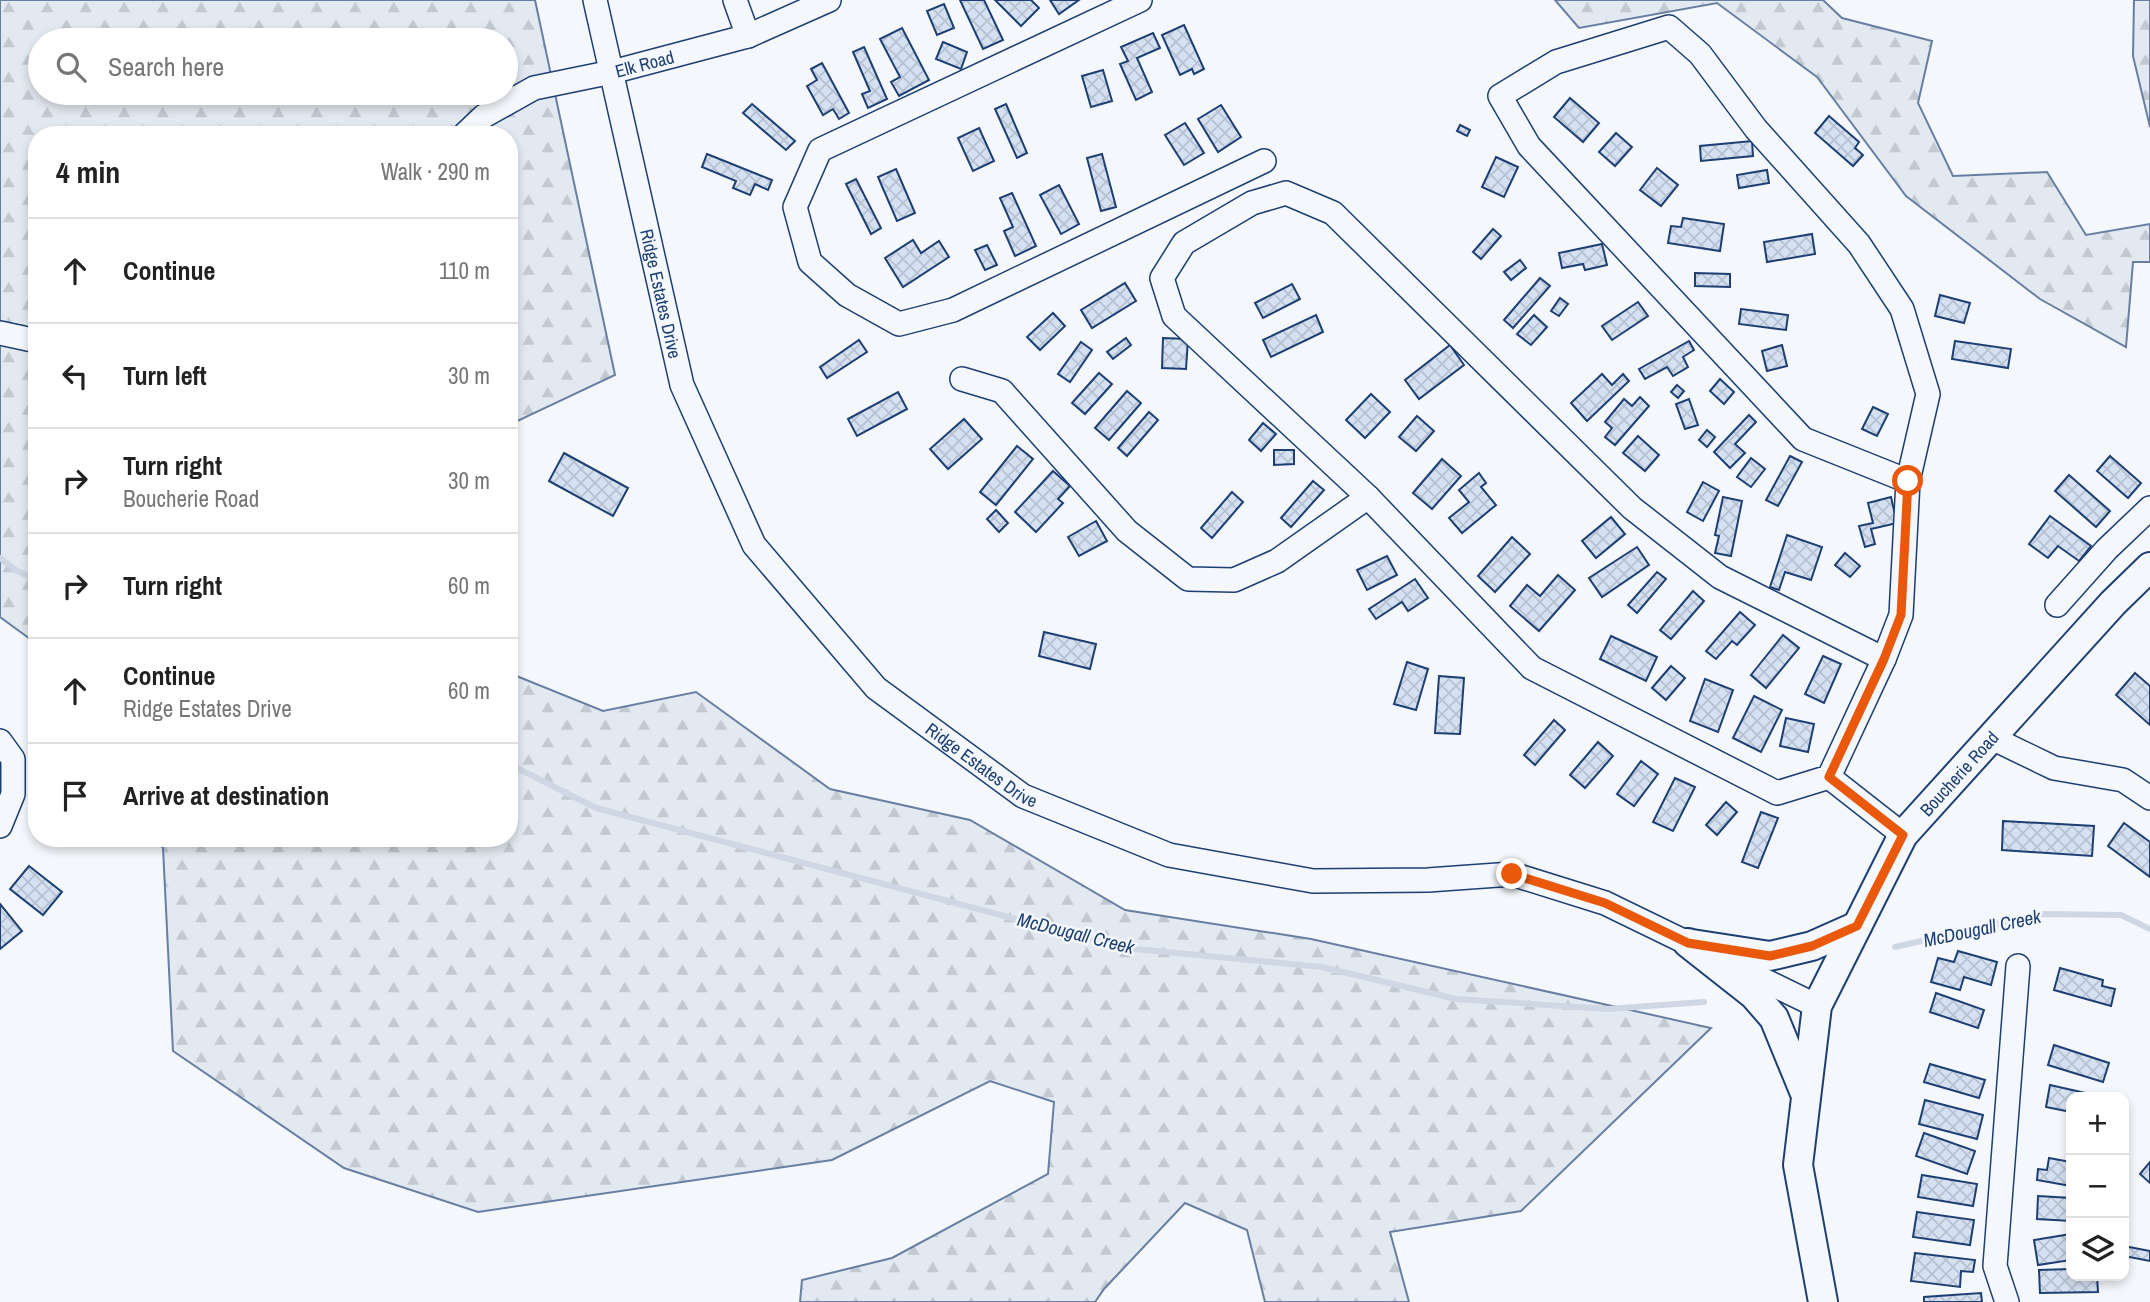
<!DOCTYPE html>
<meta charset="utf-8">
<style>
body{margin:0;font-family:"Archivo Narrow",sans-serif;background:#f6f6f6;color:#222}
.controls{position:absolute;right:21px;bottom:21px;display:grid;overflow:hidden;border-radius:14px;box-shadow:0 4px 10px #0003}
.controls button{width:63px;height:63px;display:grid;place-items:center;padding:0;border:0;border-bottom:2px solid #e0e0e0;background:#fff;color:#222;font:35px sans-serif}
.stop{position:absolute;width:21px;height:21px;margin:-16px;border:5px solid #ea580c;border-radius:50%;background:#fff}
.stop.end{background:#ea580c;border-color:#fff;box-shadow:0 2px 7px #0008}
.list{margin:0;padding:0;list-style:none}
h2{display:flex;justify-content:space-between;align-items:center;height:91px;margin:0;padding:0 28px;font-size:30px}
h2 small{font-size:23px;font-weight:400;color:#767676}
.list li{display:grid;grid-template-columns:46px 1fr auto;gap:21px;align-items:center;box-sizing:border-box;height:105px;padding:0 28px;border-top:2px solid #e0e0e0}
.list b{display:block;font-size:26px;white-space:nowrap}
.list p{margin:0;font-size:23px;white-space:nowrap;color:#767676}
.list em{font-size:23px;font-style:normal;color:#767676}
.icon{flex:none;width:38px;height:38px;fill:none;stroke:currentColor;stroke-width:2;stroke-linecap:round;stroke-linejoin:round}
.map{position:relative;flex:none;width:2150px;height:1302px;overflow:hidden}
.search{position:absolute;background:#fff;box-shadow:0 4px 10px #0003;left:28px;top:28px;width:490px;height:77px;display:flex;align-items:center;gap:18px;box-sizing:border-box;padding:0 24px;border-radius:38px;color:#767676;font-size:26px}
.panel{position:absolute;background:#fff;box-shadow:0 4px 10px #0003;left:28px;top:126px;width:490px;height:721px;border-radius:28px}
.map>svg:first-child{display:block}
.forest{fill:url(#forest-firs);stroke:#687fa3;stroke-width:2;fill-rule:evenodd}
.lines{fill:none;stroke-linecap:round;stroke-linejoin:round}
.stream{stroke:#cfd7e4;stroke-width:6}
.building{fill:url(#building-cross-hatch);stroke:#1d3f73;stroke-width:2}
.minor-casing{stroke:#1d3f73;stroke-width:26}
.major-casing{stroke:#1d3f73;stroke-width:32}
.minor{stroke:#f4f7fb;stroke-width:23}
.major{stroke:#f4f7fb;stroke-width:28}
.route{stroke:#ea580c;stroke-width:9}
.labels{text-anchor:middle;dominant-baseline:central;stroke-width:5;stroke-linejoin:round;paint-order:stroke}
.street-label{font-size:18px;fill:#1d3f73;stroke:#f4f7fb}
.water-label{font-size:19px;font-style:italic;fill:#1d3f73;stroke:#f4f7fb}
</style>
<div class="map">
<svg width="2150" height="1302" viewBox="0 0 2150 1302">
<defs>
<pattern id="forest-firs" width="22" height="20" patternUnits="userSpaceOnUse" patternTransform="scale(1.75)"><rect width="22" height="20" fill="#e3e9f0"/><path d="M5 1l3.5 6h-7zM16 11l3.5 6h-7z" fill="#c2c9d1"/></pattern>
<pattern id="building-cross-hatch" width="8" height="8" patternUnits="userSpaceOnUse" patternTransform="scale(1.75)"><rect width="8" height="8" fill="#d5e0f0"/><path d="M0 0l8 8M0 8l8-8" fill="none" stroke="#b6c1d1"/></pattern>
</defs>
<rect width="100%" height="100%" fill="#f4f7fb"/>
<g class="forest">
<path d="M 0,0 L 535,0 L 615,375 L 509,425 L 509,135 L 37,135 L 37,644 L 0,617 ZM 40,40 L 506,40 L 506,93 L 40,93 Z"/>
<polygon points="1555,0 1823,0 1842,18 1932,41 1918,103 1953,176 2047,172 2086,235 2150,224 2150,262 2133,262 2126,347 2040,299 1906,196 1817,77 1717,3 1579,28"/>
<polygon points="2134,0 2150,0 2150,127 2133,56"/>
<polygon points="509,673 603,711 696,692 830,789 970,820 1125,910 1311,939 1711,1028 1521,1211 1390,1232 1409,1302 1265,1302 1247,1230 1185,1203 1104,1289 1095,1302 800,1302 802,1280 892,1258 1048,1174 1054,1102 990,1081 832,1160 478,1212 344,1168 173,1051 163,848 155,838 509,838"/>
</g>
<g class="lines">
<g class="stream">
<polyline points="0,558 17,571 37,580"/>
<polyline points="509,764 596,808 1125,948 1322,967 1456,999 1608,1009 1704,1002"/>
<polyline points="1895,947 2040,914 2121,915 2150,929"/>
</g>
</g>
<g class="building">
<polygon points="960,0 984,0 1003,40 983,49"/>
<polygon points="995,0 1031,0 1039,8 1021,26"/>
<polygon points="1050,0 1079,0 1059,14"/>
<polygon points="944,4 954,28 937,35 927,11"/>
<polygon points="1184,25 1204,69 1194,74 1192,69 1180,75 1162,35"/>
<polygon points="902,28 929,80 899,96 891,82 900,77 880,39"/>
<polygon points="1153,33 1160,48 1137,58 1152,92 1136,100 1120,64 1128,61 1121,47"/>
<polygon points="943,42 967,52 961,69 936,59"/>
<polygon points="864,47 887,99 868,108 862,94 870,91 853,52"/>
<polygon points="822,63 849,113 839,119 833,109 823,115 807,86 817,80 811,69"/>
<polygon points="1103,70 1112,101 1091,107 1082,76"/>
<polygon points="1570,98 1599,123 1583,142 1554,117"/>
<polygon points="752,104 795,141 786,150 743,113"/>
<polygon points="1006,104 1027,153 1017,158 995,109"/>
<polygon points="1221,105 1241,137 1218,152 1198,119"/>
<polygon points="1829,116 1859,142 1855,148 1863,155 1853,166 1815,133"/>
<polygon points="1185,123 1204,153 1184,165 1165,135"/>
<polygon points="1460,125 1470,130 1467,136 1457,131"/>
<polygon points="979,128 994,161 973,171 958,138"/>
<polygon points="1616,133 1632,147 1615,166 1599,152"/>
<polygon points="1752,141 1753,156 1701,161 1700,146"/>
<polygon points="707,154 772,180 768,190 755,184 750,195 733,188 736,181 702,167"/>
<polygon points="1102,154 1116,207 1101,211 1087,158"/>
<polygon points="1496,157 1518,167 1504,197 1482,187"/>
<polygon points="1657,168 1678,185 1661,206 1640,190"/>
<polygon points="896,169 915,213 897,221 878,177"/>
<polygon points="1767,170 1769,183 1739,188 1737,175"/>
<polygon points="856,179 881,228 871,234 846,184"/>
<polygon points="1059,185 1079,224 1061,234 1040,195"/>
<polygon points="1012,193 1036,246 1015,256 1004,231 1013,227 1000,198"/>
<polygon points="1683,218 1724,224 1720,251 1668,243 1671,226 1681,227"/>
<polygon points="1493,229 1501,236 1481,259 1473,252"/>
<polygon points="1812,234 1815,254 1767,262 1764,242"/>
<polygon points="913,240 921,253 939,241 949,257 903,287 885,258"/>
<polygon points="1602,244 1607,265 1585,270 1583,264 1562,268 1559,253"/>
<polygon points="987,245 997,265 985,270 975,250"/>
<polygon points="1520,260 1526,268 1511,280 1504,272"/>
<polygon points="1695,273 1730,274 1730,287 1695,286"/>
<polygon points="1540,278 1550,286 1513,328 1504,320"/>
<polygon points="1125,283 1136,301 1092,328 1081,310"/>
<polygon points="1292,284 1300,299 1263,318 1255,303"/>
<polygon points="1940,295 1970,303 1964,323 1935,316"/>
<polygon points="1560,298 1568,304 1559,316 1551,311"/>
<polygon points="1638,302 1648,316 1612,340 1602,326"/>
<polygon points="1741,309 1788,315 1786,330 1739,324"/>
<polygon points="1053,313 1065,326 1040,350 1027,337"/>
<polygon points="1316,315 1323,332 1271,357 1263,340"/>
<polygon points="1534,315 1547,327 1531,345 1517,334"/>
<polygon points="1126,338 1131,345 1113,359 1107,352"/>
<polygon points="1163,338 1188,339 1186,369 1162,368"/>
<polygon points="859,340 867,352 827,378 820,367"/>
<polygon points="1689,341 1694,350 1683,357 1688,367 1673,376 1667,367 1645,379 1639,369"/>
<polygon points="1955,341 2011,349 2008,368 1952,359"/>
<polygon points="1081,342 1092,350 1070,382 1058,374"/>
<polygon points="1450,345 1464,365 1419,399 1405,380"/>
<polygon points="1782,345 1787,366 1767,371 1762,351"/>
<polygon points="1099,373 1112,384 1085,414 1072,403"/>
<polygon points="1602,374 1612,385 1623,374 1629,381 1587,421 1571,403"/>
<polygon points="1720,379 1734,392 1724,404 1710,391"/>
<polygon points="1677,385 1684,391 1678,398 1671,392"/>
<polygon points="1127,391 1141,403 1109,440 1095,428"/>
<polygon points="898,392 907,409 857,436 848,419"/>
<polygon points="1371,394 1390,412 1365,438 1346,420"/>
<polygon points="1640,397 1649,406 1615,445 1605,437 1612,428 1605,422 1624,399 1632,406"/>
<polygon points="1689,399 1698,425 1685,429 1676,404"/>
<polygon points="1873,407 1888,414 1877,436 1862,429"/>
<polygon points="1149,412 1158,420 1127,456 1118,448"/>
<polygon points="1749,415 1756,422 1735,444 1745,453 1730,468 1714,452"/>
<polygon points="1417,416 1434,431 1416,451 1399,437"/>
<polygon points="964,419 982,439 948,469 930,449"/>
<polygon points="1263,423 1276,434 1261,451 1249,440"/>
<polygon points="1707,430 1715,437 1707,447 1699,440"/>
<polygon points="1638,436 1659,455 1645,471 1623,453"/>
<polygon points="1017,446 1033,459 996,505 980,492"/>
<polygon points="1274,450 1294,450 1294,464 1274,465"/>
<polygon points="564,453 628,488 613,516 549,481"/>
<polygon points="1790,456 1802,462 1778,506 1766,500"/>
<polygon points="2110,456 2141,483 2128,498 2097,471"/>
<polygon points="1751,458 1765,469 1751,487 1737,477"/>
<polygon points="1442,459 1461,476 1432,509 1413,493"/>
<polygon points="1053,471 1070,486 1058,499 1063,503 1036,532 1015,512"/>
<polygon points="1479,473 1486,483 1481,487 1496,505 1462,533 1449,518 1469,502 1459,490"/>
<polygon points="2069,475 2110,511 2096,527 2055,491"/>
<polygon points="1313,481 1324,490 1291,527 1281,518"/>
<polygon points="1703,482 1719,491 1703,521 1687,512"/>
<polygon points="1232,492 1243,502 1212,538 1201,528"/>
<polygon points="1723,497 1742,501 1731,556 1715,553 1719,536 1715,535"/>
<polygon points="1891,497 1897,523 1871,529 1875,544 1865,547 1859,526 1873,523 1868,503"/>
<polygon points="996,510 1008,523 999,532 987,519"/>
<polygon points="2050,516 2091,546 2079,561 2058,546 2048,558 2029,544"/>
<polygon points="1611,517 1625,534 1596,558 1582,541"/>
<polygon points="1096,521 1107,541 1079,556 1068,537"/>
<polygon points="1787,535 1822,547 1811,580 1785,572 1779,590 1770,587"/>
<polygon points="1512,537 1530,554 1495,592 1478,576"/>
<polygon points="1637,547 1649,565 1602,597 1589,578"/>
<polygon points="1845,553 1860,566 1850,577 1835,565"/>
<polygon points="1387,556 1397,575 1367,590 1357,570"/>
<polygon points="1657,572 1666,579 1637,613 1628,605"/>
<polygon points="1558,575 1575,590 1539,631 1510,606 1527,585 1540,596"/>
<polygon points="1415,579 1428,598 1408,611 1402,602 1376,619 1369,609"/>
<polygon points="1693,591 1704,601 1671,639 1660,630"/>
<polygon points="1740,612 1755,625 1737,645 1732,641 1716,659 1706,651"/>
<polygon points="1044,632 1096,644 1090,669 1039,656"/>
<polygon points="1783,635 1799,648 1766,688 1751,675"/>
<polygon points="1611,636 1657,657 1646,681 1600,659"/>
<polygon points="1823,656 1841,664 1824,703 1805,694"/>
<polygon points="1407,662 1428,669 1416,710 1394,704"/>
<polygon points="1671,666 1685,678 1666,700 1652,688"/>
<polygon points="2135,673 2150,686 2150,725 2116,695"/>
<polygon points="1439,676 1464,678 1460,734 1435,733"/>
<polygon points="1705,679 1733,690 1718,732 1690,721"/>
<polygon points="1754,696 1782,710 1761,752 1733,738"/>
<polygon points="1786,718 1814,724 1808,752 1780,746"/>
<polygon points="1554,720 1565,730 1535,765 1524,755"/>
<polygon points="1598,742 1613,756 1585,788 1570,775"/>
<polygon points="1641,761 1658,774 1634,806 1617,794"/>
<polygon points="1675,778 1695,787 1673,831 1653,822"/>
<polygon points="1726,802 1737,812 1717,835 1706,825"/>
<polygon points="1761,812 1778,818 1758,868 1742,862"/>
<polygon points="2003,821 2094,826 2092,856 2002,850"/>
<polygon points="2124,823 2150,842 2150,877 2108,846"/>
<polygon points="29,866 62,892 43,915 10,889"/>
<polygon points="0,904 22,931 0,949"/>
<polygon points="1958,951 1997,962 1991,985 1964,977 1960,990 1931,982 1938,958 1954,962"/>
<polygon points="2060,968 2103,980 2102,986 2115,989 2111,1006 2054,990"/>
<polygon points="1936,993 1984,1010 1978,1028 1930,1012"/>
<polygon points="2054,1045 2109,1063 2103,1082 2048,1065"/>
<polygon points="1930,1064 1985,1080 1979,1098 1924,1082"/>
<polygon points="2050,1085 2099,1096 2099,1097 2071,1097 2071,1112 2046,1107"/>
<polygon points="1925,1100 1983,1115 1977,1139 1919,1124"/>
<polygon points="1924,1133 1975,1151 1967,1174 1916,1156"/>
<polygon points="2049,1158 2071,1162 2071,1186 2037,1180 2038,1169 2047,1170"/>
<polygon points="2150,1162 2150,1183 2140,1174"/>
<polygon points="1922,1175 1977,1184 1973,1206 1918,1197"/>
<polygon points="2038,1196 2071,1198 2071,1221 2037,1219"/>
<polygon points="1917,1212 1974,1220 1970,1245 1913,1237"/>
<polygon points="2071,1234 2071,1260 2038,1265 2034,1240"/>
<polygon points="2124,1246 2150,1251 2150,1261 2124,1256"/>
<polygon points="1915,1253 1975,1260 1973,1272 1961,1271 1960,1287 1911,1281"/>
<polygon points="2071,1269 2071,1276 2097,1276 2098,1292 2040,1293 2039,1270"/>
<polygon points="1981,1293 1982,1302 1924,1302 1924,1297"/>
</g>
<g class="lines">
<defs>
<g id="minor">
<path id="s1" d="M 595,0 L 682,385 L 754,545 L 876,688 L 1023,796 L 1169,855 L 1313,881 L 1428,880 L 1512,874 L 1605,903 L 1817,1006"/>
<polyline points="735,0 748,36"/>
<polyline points="1140,0 820,150 795,207 810,262 847,295 899,324 953,310 1264,161"/>
<path id="s2" d="M 464,135 L 484,116 L 534,88 L 612,72 L 748,36 L 829,0"/>
<polyline points="0,333 37,341"/>
<polyline points="962,379 1002,391 1127,531 1188,579 1234,580 1277,561 1368,497 1532,668 1777,793 1829,777 1884,659 1901,615 1908,481 1928,394 1902,309 1859,244 1756,129 1700,54 1669,27 1556,62 1500,96 1529,146 1803,439 1908,481"/>
<polyline points="1368,497 1174,316 1162,278 1184,243 1252,203 1286,193 1333,213 1632,508 1720,577 1884,659"/>
<polyline points="2057,605 2107,549 2150,508"/>
<polyline points="1992,738 2054,768 2123,780 2150,798"/>
<polyline points="0,741 13,759 13,794 0,826"/>
<polyline points="1829,777 1903,835"/>
<polyline points="2007,1302 1995,1266 2018,966"/>
</g>
<g id="major">
<polyline points="1688,943 1754,995 1774,1018 1804,1091"/>
<polyline points="1692,944 1770,956 1812,946 1857,926"/>
<path id="s3" d="M 1823,1302 L 1798,1165 L 1817,1006 L 1903,835 L 2113,603 L 2150,567"/>
</g>
</defs>
<use href="#minor" class="minor-casing"/>
<use href="#major" class="major-casing"/>
<use href="#minor" class="minor"/>
<use href="#major" class="major"/>
</g>
<g class="lines">
<polyline class="route" points="1512,874 1605,903 1688,943 1770,956 1812,946 1857,926 1903,835 1829,777 1884,659 1901,615 1908,481"/>
</g>
<g class="labels">
<g class="street-label">
<text stroke="none"><textPath href="#s2" startOffset="198">Elk Road</textPath></text>
<text stroke="none"><textPath href="#s1" startOffset="301">Ridge Estates Drive</textPath></text>
<text stroke="none"><textPath href="#s1" startOffset="889">Ridge Estates Drive</textPath></text>
<text stroke="none"><textPath href="#s3" startOffset="574">Boucherie Road</textPath></text>
</g>
<g class="water-label">
<text transform="translate(1982 928) rotate(-12)">McDougall Creek</text>
<text transform="translate(1076 933) rotate(14)">McDougall Creek</text>
</g>
</g>
</svg>
<div class="controls">
<button>+</button>
<button>−</button>
<button><svg class="icon" aria-label="layers" viewBox="0 0 24 24"><path d="M12 4l9 5-9 5-9-5zM3 14l9 5 9-5"/></svg></button>
</div>
<div class="stop" style="left:1908px;top:481px"></div>
<div class="stop end" style="left:1512px;top:874px"></div>
<div class="search"><svg class="icon" aria-label="search" viewBox="0 0 24 24"><circle cx="10" cy="10" r="6"/><path d="M15 15l6 6"/></svg>Search here</div>
<section class="panel">
<h2>4 min<small>Walk · 290 m</small></h2>
<ul class="list">
<li><svg class="icon" aria-label="ahead" viewBox="0 0 24 24"><path d="M12 20V5M6 11l6-6 6 6"/></svg><div><b>Continue</b></div><em>110 m</em></li>
<li><svg class="icon" aria-label="left" viewBox="0 0 24 24"><path d="M17 20v-9H6M10 6l-5 5 5 5"/></svg><div><b>Turn left</b></div><em>30 m</em></li>
<li><svg class="icon" aria-label="right" viewBox="0 0 24 24"><path d="M7 20v-9h11M14 6l5 5-5 5"/></svg><div><b>Turn right</b><p>Boucherie Road</p></div><em>30 m</em></li>
<li><svg class="icon" aria-label="right" viewBox="0 0 24 24"><path d="M7 20v-9h11M14 6l5 5-5 5"/></svg><div><b>Turn right</b></div><em>60 m</em></li>
<li><svg class="icon" aria-label="ahead" viewBox="0 0 24 24"><path d="M12 20V5M6 11l6-6 6 6"/></svg><div><b>Continue</b><p>Ridge Estates Drive</p></div><em>60 m</em></li>
<li><svg class="icon" aria-label="arrive" viewBox="0 0 24 24"><path d="M6 21V4h12l-3 4 3 4H6"/></svg><div><b>Arrive at destination</b></div></li>
</ul>
</section>
</div>
